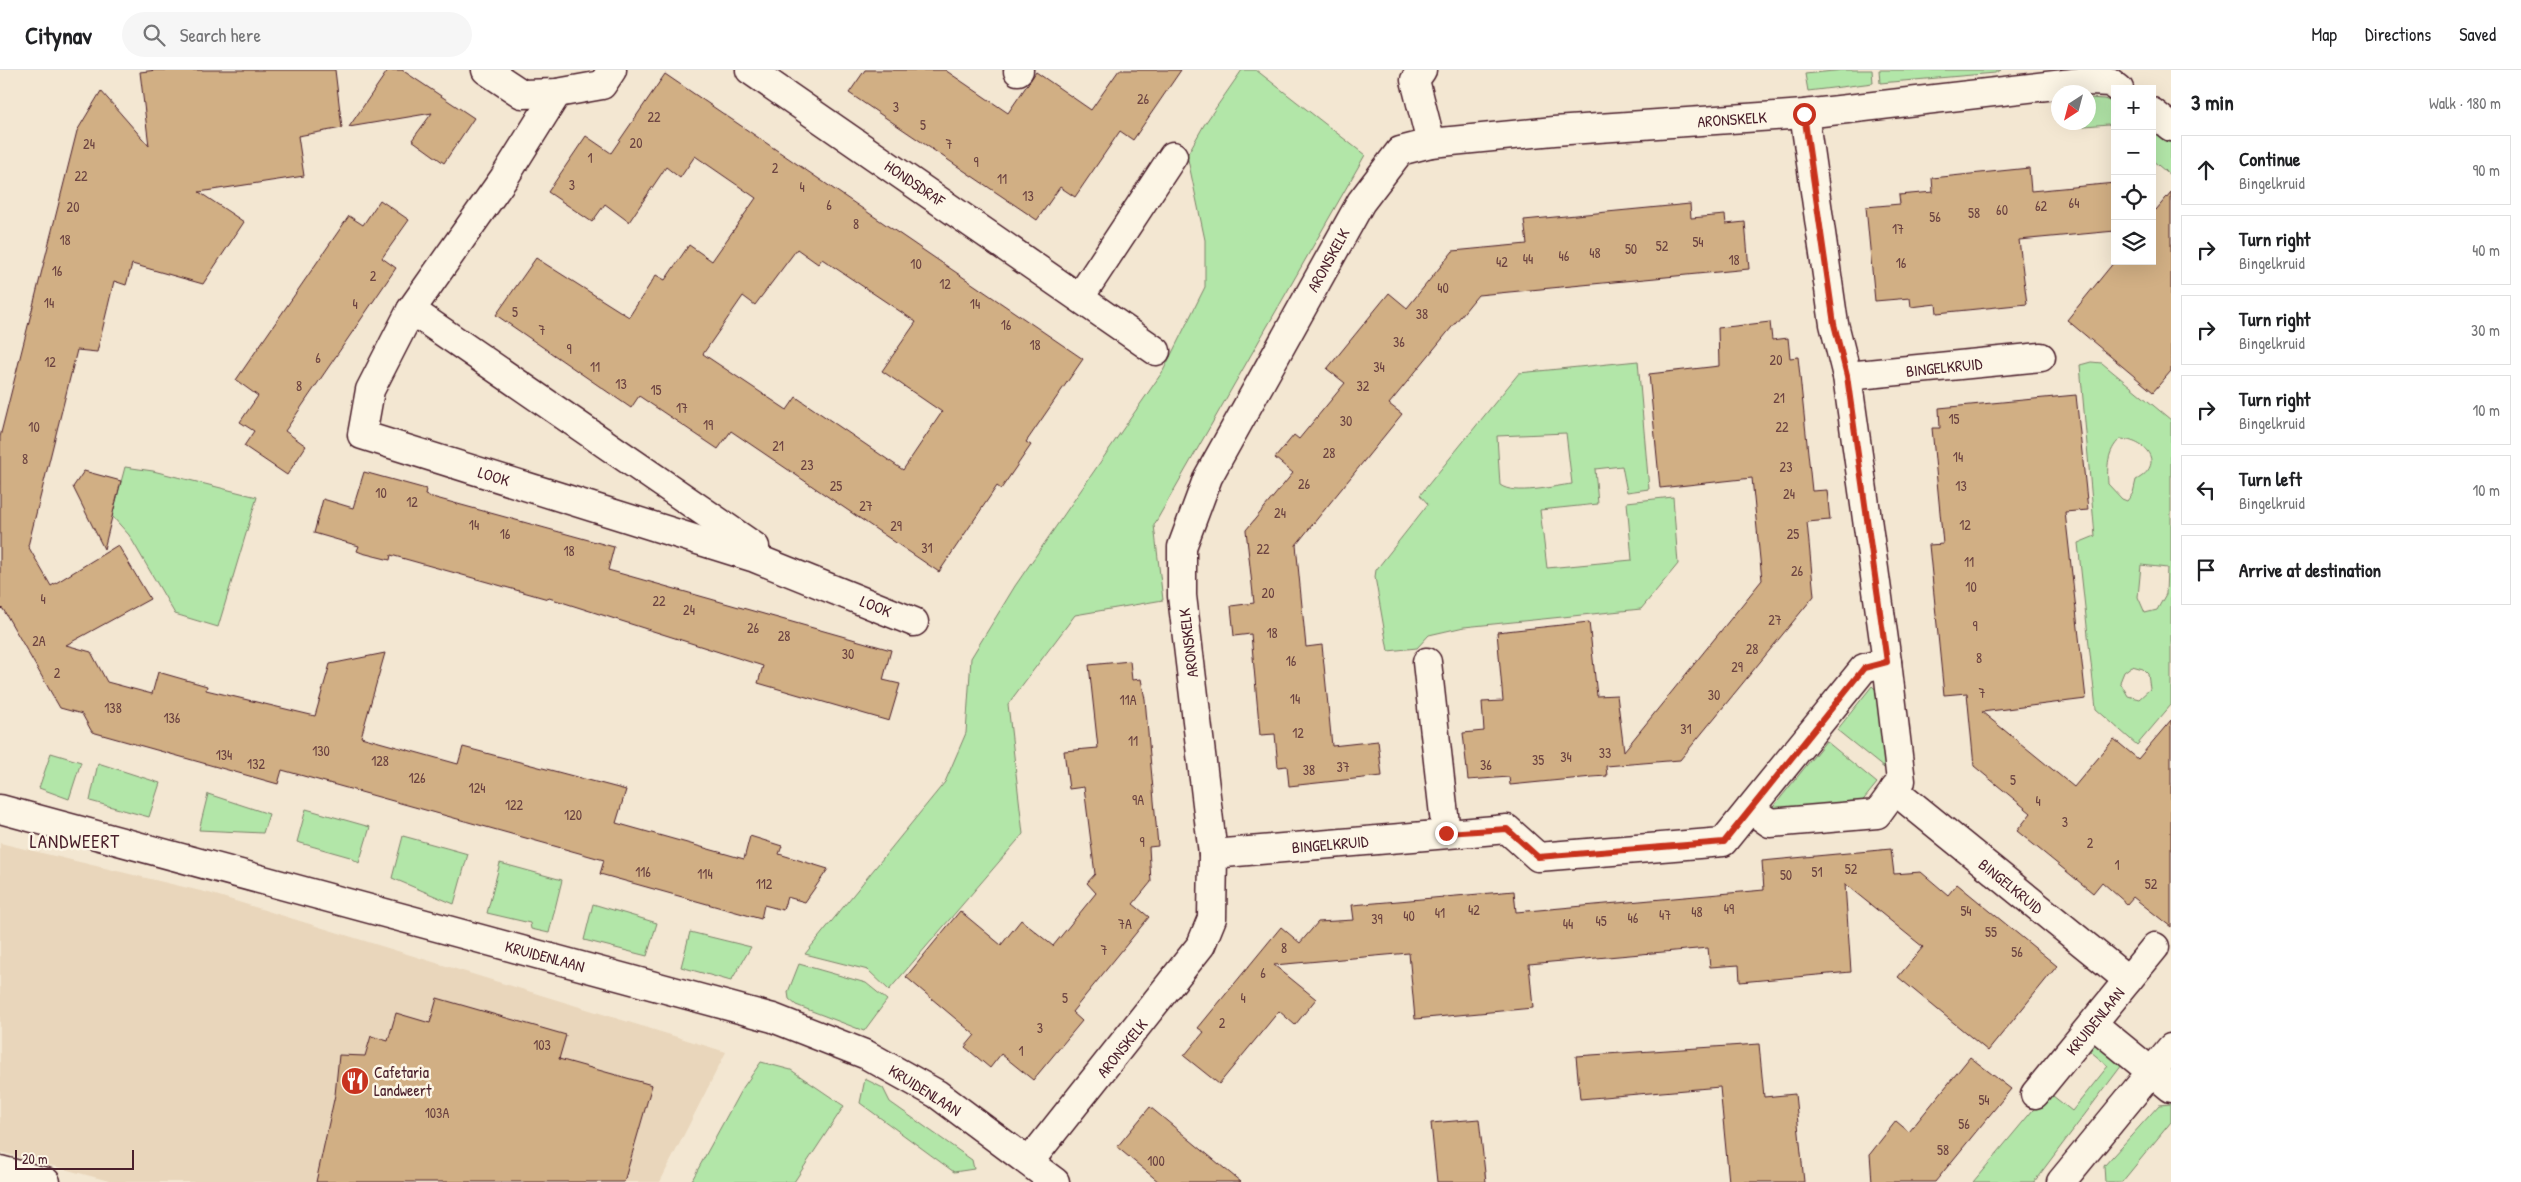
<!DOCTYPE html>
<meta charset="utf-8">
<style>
body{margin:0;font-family:"Patrick Hand",sans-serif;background:#f6f6f6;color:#202124}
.controls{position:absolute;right:15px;top:15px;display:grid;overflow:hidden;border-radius:0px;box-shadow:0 5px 20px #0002}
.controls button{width:45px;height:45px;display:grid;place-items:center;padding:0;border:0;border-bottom:1px solid #e0e0e0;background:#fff;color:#202124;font:25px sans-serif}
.compass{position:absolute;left:2051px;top:15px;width:45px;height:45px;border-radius:50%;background:#fff;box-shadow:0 5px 20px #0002;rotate:216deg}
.scale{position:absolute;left:15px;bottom:12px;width:119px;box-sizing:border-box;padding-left:5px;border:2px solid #4a1f2b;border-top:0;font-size:14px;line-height:18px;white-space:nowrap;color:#4a1f2b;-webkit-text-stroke:4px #fcf5e5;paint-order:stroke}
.stop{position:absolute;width:15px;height:15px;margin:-11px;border:4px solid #c8321e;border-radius:50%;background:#fff}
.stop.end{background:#c8321e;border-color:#fff;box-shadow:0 1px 5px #0008}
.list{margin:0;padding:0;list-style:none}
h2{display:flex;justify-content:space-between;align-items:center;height:65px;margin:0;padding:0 20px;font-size:21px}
h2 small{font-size:16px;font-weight:400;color:#757577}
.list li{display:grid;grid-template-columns:32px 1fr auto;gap:15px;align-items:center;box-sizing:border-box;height:70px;margin:0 10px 10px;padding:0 10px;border:1px solid #e0e0e0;border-radius:0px}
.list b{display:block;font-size:19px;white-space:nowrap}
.list p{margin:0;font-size:16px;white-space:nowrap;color:#757577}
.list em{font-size:16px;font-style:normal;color:#757577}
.icon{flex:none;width:28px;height:28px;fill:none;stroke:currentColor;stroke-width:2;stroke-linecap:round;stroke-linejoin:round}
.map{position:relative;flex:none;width:2171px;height:1112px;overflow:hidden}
header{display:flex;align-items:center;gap:30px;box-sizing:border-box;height:70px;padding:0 25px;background:#fff;border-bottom:1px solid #e0e0e0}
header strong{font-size:24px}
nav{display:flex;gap:28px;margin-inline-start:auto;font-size:18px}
.search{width:350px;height:45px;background:#f6f6f6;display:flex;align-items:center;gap:12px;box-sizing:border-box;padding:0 18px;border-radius:28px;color:#757577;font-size:19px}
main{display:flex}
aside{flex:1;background:#fff}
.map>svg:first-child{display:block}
.built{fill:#e9d6bb}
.green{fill:#b2e6a8;stroke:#7e826a;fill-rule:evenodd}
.building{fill:#d1af84;stroke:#4a1f2b;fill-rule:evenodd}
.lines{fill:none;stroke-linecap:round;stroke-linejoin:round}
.street-casing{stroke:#4a1f2b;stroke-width:31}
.secondary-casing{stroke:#4a1f2b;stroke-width:31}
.street{stroke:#fcf5e5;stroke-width:28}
.secondary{stroke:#fcf5e5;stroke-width:28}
.route{stroke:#c8321e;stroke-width:6}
.labels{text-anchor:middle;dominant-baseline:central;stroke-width:5;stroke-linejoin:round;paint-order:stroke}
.number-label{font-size:14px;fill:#6c4341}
.street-label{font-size:16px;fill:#4a1f2b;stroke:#fcf5e5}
.poi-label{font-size:16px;fill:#4a1f2b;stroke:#fcf5e5;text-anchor:start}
.quarter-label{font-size:19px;letter-spacing:1px;fill:#4a1f2b;stroke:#fcf5e5}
</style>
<header>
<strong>Citynav</strong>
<div class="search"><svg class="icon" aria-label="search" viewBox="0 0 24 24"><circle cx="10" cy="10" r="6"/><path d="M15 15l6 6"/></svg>Search here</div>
<nav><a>Map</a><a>Directions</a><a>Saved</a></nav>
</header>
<main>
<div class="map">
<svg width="2171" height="1112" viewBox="0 0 2171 1112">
<rect width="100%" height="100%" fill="#f3e7d2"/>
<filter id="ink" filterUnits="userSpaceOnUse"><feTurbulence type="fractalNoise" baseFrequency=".02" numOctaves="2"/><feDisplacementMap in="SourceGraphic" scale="10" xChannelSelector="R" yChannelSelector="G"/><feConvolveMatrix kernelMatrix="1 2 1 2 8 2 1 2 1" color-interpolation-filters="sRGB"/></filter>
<g filter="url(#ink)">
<polygon class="built" points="0,773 209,823 726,982 660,1112 113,1112 0,1082"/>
<g class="green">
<polygon points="1242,0 1256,0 1365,85 1154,455 1163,530 1075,545 1008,634 1023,764 889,920 868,900 805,884 945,712 966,663 971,588 1015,516 1163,301 1205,217 1205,170 1187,85 1204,55"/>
<polygon points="1843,0 1872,0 1873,13 1808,21 1805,4"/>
<polygon points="1879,0 2001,0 1995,3 1880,13"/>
<polygon points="2089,28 2104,29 2115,33 2115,59 2108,54 2074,57 2073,53 2088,52"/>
<polygon points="2152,58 2171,73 2171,106 2152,90"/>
<path d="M 1638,291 L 1649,419 L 1627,422 L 1622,396 L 1595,399 L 1598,434 L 1540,440 L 1547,498 L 1632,490 L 1627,432 L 1673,427 L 1678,494 L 1641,539 L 1464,557 L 1429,565 L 1417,578 L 1388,581 L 1375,507 L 1376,500 L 1428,434 L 1420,425 L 1519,303 ZM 1566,363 L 1572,414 C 1554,416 1515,426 1500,415 L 1497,366 Z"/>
<path d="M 2091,292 L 2102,293 L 2171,350 L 2171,635 L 2137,675 L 2096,639 L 2078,473 L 2095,466 L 2080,295 ZM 2120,369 C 2146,370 2166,394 2136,410 L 2133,423 L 2127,431 L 2122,429 L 2108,414 C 2107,397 2107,381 2120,369 ZM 2141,495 L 2167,498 L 2166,524 L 2157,540 L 2145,543 L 2138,527 ZM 2132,596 L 2143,599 L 2148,604 L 2150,619 L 2139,629 L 2128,626 L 2120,612 L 2124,602 Z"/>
<polygon points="125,397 153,401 257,427 218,557 175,544 129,465 112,446"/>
<polygon points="1872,616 1881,624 1889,702 1837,660"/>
<polygon points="1826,671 1877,713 1860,734 1770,741"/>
<polygon points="51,683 81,692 69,729 39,718"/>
<polygon points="98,693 160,713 149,747 90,731"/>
<polygon points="208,724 269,744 263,763 199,760"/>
<polygon points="306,739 370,757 359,793 350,787 297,772"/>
<polygon points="403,766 468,784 454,834 392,808"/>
<polygon points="500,793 562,810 549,863 531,859 530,853 487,843"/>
<polygon points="593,834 657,853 647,886 584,870"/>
<polygon points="690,862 751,877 731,911 681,897"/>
<polygon points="799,894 866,913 887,930 864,961 796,935 789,929 788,922"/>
<polygon points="2097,971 2125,991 2034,1112 1973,1112 2048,1022 2072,1041 2108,996 2084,976"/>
<polygon points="761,992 791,1000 844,1036 794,1112 691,1112 740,1022"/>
<polygon points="865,1009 883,1018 890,1032 972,1090 974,1099 954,1102 860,1033"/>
<polygon points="2171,1034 2171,1052 2122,1112 2105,1112 2104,1096 2159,1035"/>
</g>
<g class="building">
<polygon points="156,0 335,0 342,58 298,66 304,106 199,122 244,152 203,214 132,194 126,215 114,211 97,282 77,280 28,476 51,516 118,475 150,529 66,575 91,582 107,612 152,624 158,602 207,616 206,620 315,646 330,594 385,583 361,667 458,694 463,677 626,720 616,753 744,789 750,766 782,776 779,784 828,799 805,832 787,827 783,840 764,835 761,849 600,804 604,790 540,772 282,700 278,714 92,662 82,644 60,638 3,539 0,538 0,367 77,61 101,21 149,76 140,2"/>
<polygon points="388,0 402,0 474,48 444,93 412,70 432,43 349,57"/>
<polygon points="865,0 945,0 1008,43 1036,2 1091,40 1119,0 1181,0 1133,70 1120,61 1075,127 1060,117 1037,150 849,23"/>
<path d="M 665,4 L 1083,289 L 1026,372 L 1031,375 L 1001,419 L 997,416 L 939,502 L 731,361 L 718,379 L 639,326 L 631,338 L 496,245 L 536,188 L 629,247 L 656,205 L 665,210 L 689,175 L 712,191 L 756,128 L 695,86 L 680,108 L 666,97 L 629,152 L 605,134 L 592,152 L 548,122 L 586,66 L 611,83 ZM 797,179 L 818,194 L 822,189 L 916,252 L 882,301 L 942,342 L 903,400 L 796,327 L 787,340 L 703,284 L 743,226 L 755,235 Z"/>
<polygon points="2029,98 2031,121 2115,113 2115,161 2019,170 2027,234 1937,243 1936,234 1911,237 1910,228 1875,231 1866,137 1900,134 1899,125 1933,122 1932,108"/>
<polygon points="2171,122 2171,301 2153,322 2067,250 2115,191 2152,191 2152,137 2156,140"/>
<polygon points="380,130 409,150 382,188 396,198 285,361 306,376 287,405 244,376 254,361 240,352 258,326 236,310 349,146 363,155"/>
<polygon points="1690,134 1691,148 1725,145 1726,154 1745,152 1749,199 1478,225 1389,334 1402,344 1296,475 1306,577 1322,575 1332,676 1378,671 1382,706 1289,716 1287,696 1278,697 1275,664 1260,665 1251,564 1234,566 1231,536 1254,533 1246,460 1293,403 1275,388 1294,365 1299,369 1345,313 1327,299 1389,223 1407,238 1453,181 1527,174 1524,150"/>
<polygon points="1770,252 1772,270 1788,268 1790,288 1798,287 1812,421 1827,420 1830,450 1807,452 1814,526 1680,690 1606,696 1607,706 1592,707 1510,715 1509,707 1468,710 1463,663 1484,661 1482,632 1503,631 1497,562 1589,552 1597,626 1617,625 1624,681 1762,510 1752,408 1660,418 1649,304 1719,296 1718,258"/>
<polygon points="2076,325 2088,440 2065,442 2086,629 1982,642 2074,717 2114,669 2138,689 2171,650 2171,857 2133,827 2127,834 2102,812 2093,823 2017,761 2031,743 1974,696 1967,623 1944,625 1929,475 1943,474 1932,358 1940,358 1939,338"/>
<polygon points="84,401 121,411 104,479 73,417"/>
<polygon points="364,402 426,419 425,425 614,477 608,500 891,580 883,610 900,614 889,651 758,613 763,596 549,528 548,529 391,485 390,490 362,483 357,481 359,476 314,463 323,429 353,438"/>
<polygon points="1130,591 1132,610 1141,609 1145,629 1158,776 1149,777 1151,812 1133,834 1149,847 1072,942 1082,951 1033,1010 1001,984 990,998 965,977 975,965 906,907 960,841 1001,875 1021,850 1053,876 1096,823 1087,813 1095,804 1084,717 1069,719 1064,681 1098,678 1089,595"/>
<polygon points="1891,779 1894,804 1921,802 1948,825 1957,814 2057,896 1988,981 1898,907 1923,877 1845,814 1851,902 1740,912 1739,895 1710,897 1708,878 1529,894 1533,938 1415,949 1409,883 1274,895 1316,929 1295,955 1279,941 1219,1014 1184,986 1204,962 1198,958 1281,857 1300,873 1318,852 1354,850 1352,835 1514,821 1516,842 1764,820 1762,791"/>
<polygon points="437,928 566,965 559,989 652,1015 624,1112 316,1112 335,1025 339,985 365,986 371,966 388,971 396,943 430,953"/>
<polygon points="1759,974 1764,1027 1795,1024 1804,1112 1729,1112 1720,1017 1580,1029 1576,986"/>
<polygon points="1970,987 2011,1019 1935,1112 1872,1112 1870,1084 1896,1051 1909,1062"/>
<polygon points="1150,1037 1219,1094 1241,1112 1159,1112 1117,1077"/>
<polygon points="1479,1049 1486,1112 1437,1112 1431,1053"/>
</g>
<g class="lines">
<defs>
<g id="street">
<polyline points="486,0 522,24 557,23 602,15 612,0"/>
<polyline points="750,0 1156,281"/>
<polyline points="1422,0 1415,10 1431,73"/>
<polyline points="1018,1 1019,0"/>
<polyline points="557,23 504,108 411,240 370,320 362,365 755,488 914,552"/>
<polyline points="2152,42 2171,57"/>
<polyline points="1080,227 1173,86"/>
<polyline points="411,240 755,477 755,484"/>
<polyline points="1847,306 2041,287"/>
<polyline points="1427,592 1446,763"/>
<polyline points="1894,720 2128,910"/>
<polyline points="1750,739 1770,753 1877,744 1901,711 1887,592"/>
<polyline points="1213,784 1507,759 1538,787 1723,772 1864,598 1887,592 1847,306 1834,254 1804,44"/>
<polyline points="2093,954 2171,1018"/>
<polyline points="2035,1024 2155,877"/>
<polyline points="1029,1092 1201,875 1212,848 1213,784 1182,526 1182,477 1208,407 1361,132 1400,81 1431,73 1554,61 1804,44 2090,11 2110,12 2119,19"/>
<polyline points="0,1100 46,1112"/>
</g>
<g id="secondary">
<polyline points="0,739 773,948 867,985 937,1024 1055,1112"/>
<polyline points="2061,1112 2171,978"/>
</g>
</defs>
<use href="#street" class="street-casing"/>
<use href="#secondary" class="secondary-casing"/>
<use href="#street" class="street"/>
<use href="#secondary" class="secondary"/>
</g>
</g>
<g class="lines" filter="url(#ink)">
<polyline class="route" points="1446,763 1507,759 1538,787 1724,772 1864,598 1887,592 1847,306 1834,254 1804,44"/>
</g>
<defs>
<symbol id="restaurant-disc" viewBox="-11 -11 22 22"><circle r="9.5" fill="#c8321e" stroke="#fcf5e5"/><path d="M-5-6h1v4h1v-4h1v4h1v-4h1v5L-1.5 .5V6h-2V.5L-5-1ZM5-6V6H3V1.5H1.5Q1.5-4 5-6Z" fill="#fff"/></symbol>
</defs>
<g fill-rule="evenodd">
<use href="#restaurant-disc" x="339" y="995" width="32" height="32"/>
</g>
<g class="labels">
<g class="number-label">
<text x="1143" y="28">26</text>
<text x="896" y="36">3</text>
<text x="654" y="46">22</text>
<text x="923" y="54">5</text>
<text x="636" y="72">20</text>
<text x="89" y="73">24</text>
<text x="949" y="73">7</text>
<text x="590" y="87">1</text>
<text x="976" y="91">9</text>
<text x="775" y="97">2</text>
<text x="81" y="105">22</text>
<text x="1002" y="108">11</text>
<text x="572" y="114">3</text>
<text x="802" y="116">4</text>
<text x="1028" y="125">13</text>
<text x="2074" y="132">64</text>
<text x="829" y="134">6</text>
<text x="2041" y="135">62</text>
<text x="73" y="136">20</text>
<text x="2002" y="139">60</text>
<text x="1974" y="142">58</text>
<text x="1935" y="146">56</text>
<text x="856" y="153">8</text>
<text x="1898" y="158">17</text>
<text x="65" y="169">18</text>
<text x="1698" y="171">54</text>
<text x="1662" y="175">52</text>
<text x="1631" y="178">50</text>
<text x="1595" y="182">48</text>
<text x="1564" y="185">46</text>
<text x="1528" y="188">44</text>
<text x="1734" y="189">18</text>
<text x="1502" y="191">42</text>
<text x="1901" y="192">16</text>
<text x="916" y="193">10</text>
<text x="57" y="200">16</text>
<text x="373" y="205">2</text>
<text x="945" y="213">12</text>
<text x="1443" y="217">40</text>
<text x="49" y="232">14</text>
<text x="355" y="233">4</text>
<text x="975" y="233">14</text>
<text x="515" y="241">5</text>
<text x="1422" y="243">38</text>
<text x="1006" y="254">16</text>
<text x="542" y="259">7</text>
<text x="1399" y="271">36</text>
<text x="1035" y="274">18</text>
<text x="569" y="278">9</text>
<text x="318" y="287">6</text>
<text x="1776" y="289">20</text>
<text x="50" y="291">12</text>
<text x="595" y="296">11</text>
<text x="1379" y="296">34</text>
<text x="621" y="313">13</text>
<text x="299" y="315">8</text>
<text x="1363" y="315">32</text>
<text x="656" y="319">15</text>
<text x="1779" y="327">21</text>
<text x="682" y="337">17</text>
<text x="1954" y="348">15</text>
<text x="1346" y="350">30</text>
<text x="708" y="354">19</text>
<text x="34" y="356">10</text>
<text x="1782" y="356">22</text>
<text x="778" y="375">21</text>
<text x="1329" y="382">28</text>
<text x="1958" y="386">14</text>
<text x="25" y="388">8</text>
<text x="807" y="394">23</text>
<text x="1786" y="396">23</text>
<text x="1304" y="413">26</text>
<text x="836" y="415">25</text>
<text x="1961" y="415">13</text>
<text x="381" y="422">10</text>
<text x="1789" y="423">24</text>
<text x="412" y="431">12</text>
<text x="866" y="435">27</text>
<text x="1280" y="442">24</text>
<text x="474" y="454">14</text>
<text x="1965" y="454">12</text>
<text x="896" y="455">29</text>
<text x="505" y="463">16</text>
<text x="1793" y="463">25</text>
<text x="927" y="477">31</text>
<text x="1263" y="478">22</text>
<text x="569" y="480">18</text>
<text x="1969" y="491">11</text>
<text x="1797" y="500">26</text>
<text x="1971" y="516">10</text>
<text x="1268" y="522">20</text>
<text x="43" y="528">4</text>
<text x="659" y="530">22</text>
<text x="689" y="539">24</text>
<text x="1775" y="549">27</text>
<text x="1975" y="555">9</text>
<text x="753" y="557">26</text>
<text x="1272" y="562">18</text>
<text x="784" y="565">28</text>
<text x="39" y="570">2A</text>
<text x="1752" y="578">28</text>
<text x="848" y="583">30</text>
<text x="1979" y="587">8</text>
<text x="1291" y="590">16</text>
<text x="1737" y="596">29</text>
<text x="57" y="602">2</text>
<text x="1982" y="622">7</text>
<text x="1714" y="624">30</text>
<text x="1295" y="628">14</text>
<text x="1128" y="629">11A</text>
<text x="113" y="637">138</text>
<text x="172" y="647">136</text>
<text x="1686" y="658">31</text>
<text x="1298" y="662">12</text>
<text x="1133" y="670">11</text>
<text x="321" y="680">130</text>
<text x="1605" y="682">33</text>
<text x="224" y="684">134</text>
<text x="1566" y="686">34</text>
<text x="1538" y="689">35</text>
<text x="380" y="690">128</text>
<text x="256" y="693">132</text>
<text x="1486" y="694">36</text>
<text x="1343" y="696">37</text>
<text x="1309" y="699">38</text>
<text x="417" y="707">126</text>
<text x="2013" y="709">5</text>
<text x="477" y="717">124</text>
<text x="1138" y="729">9A</text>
<text x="2038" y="730">4</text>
<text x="514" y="734">122</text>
<text x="573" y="744">120</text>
<text x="2065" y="751">3</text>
<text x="1142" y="771">9</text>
<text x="2090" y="772">2</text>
<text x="2117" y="794">1</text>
<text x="1851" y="798">52</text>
<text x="643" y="801">116</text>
<text x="1817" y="801">51</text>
<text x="705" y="803">114</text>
<text x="1786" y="804">50</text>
<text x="764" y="813">112</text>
<text x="2151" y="813">52</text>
<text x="1729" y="838">49</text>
<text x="1474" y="839">42</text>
<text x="1966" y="840">54</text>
<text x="1697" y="841">48</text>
<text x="1440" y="842">41</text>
<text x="1665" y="844">47</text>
<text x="1409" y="845">40</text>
<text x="1633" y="847">46</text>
<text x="1377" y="848">39</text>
<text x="1601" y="850">45</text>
<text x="1125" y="853">7A</text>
<text x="1568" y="853">44</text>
<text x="1991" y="861">55</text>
<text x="1284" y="877">8</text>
<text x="1104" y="879">7</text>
<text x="2017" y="881">56</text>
<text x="1263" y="902">6</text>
<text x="1065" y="927">5</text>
<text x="1243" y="927">4</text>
<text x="1222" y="952">2</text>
<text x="1040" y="957">3</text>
<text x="542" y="974">103</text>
<text x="1021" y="980">1</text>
<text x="1984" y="1029">54</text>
<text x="437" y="1042">103A</text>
<text x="1964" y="1053">56</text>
<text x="1943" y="1079">58</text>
<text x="1156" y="1090">100</text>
</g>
<g class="street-label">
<text transform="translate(1732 49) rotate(-4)">ARONSKELK</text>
<text transform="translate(915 113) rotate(34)">HONDSDRAF</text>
<text transform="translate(1328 190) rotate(-61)">ARONSKELK</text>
<text transform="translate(1944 297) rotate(-6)">BINGELKRUID</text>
<text transform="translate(494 406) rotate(17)">LOOK</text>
<text transform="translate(876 536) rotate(22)">LOOK</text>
<text transform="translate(1188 573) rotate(-97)">ARONSKELK</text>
<text transform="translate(1330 774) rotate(-5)">BINGELKRUID</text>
<text transform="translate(2011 816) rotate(39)">BINGELKRUID</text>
<text transform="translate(545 886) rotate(15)">KRUIDENLAAN</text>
<text transform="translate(2095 951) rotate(-51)">KRUIDENLAAN</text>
<text transform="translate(1122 978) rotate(-51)">ARONSKELK</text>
<text transform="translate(925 1020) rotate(32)">KRUIDENLAAN</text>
</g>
<g class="poi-label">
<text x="374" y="1002">Cafetaria<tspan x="374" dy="18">Landweert</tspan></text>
</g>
<g class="quarter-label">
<text x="75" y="771">LANDWEERT</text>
</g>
</g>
</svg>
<div class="controls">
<button>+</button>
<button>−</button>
<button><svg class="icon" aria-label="locate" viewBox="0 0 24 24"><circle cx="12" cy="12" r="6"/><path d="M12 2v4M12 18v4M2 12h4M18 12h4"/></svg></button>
<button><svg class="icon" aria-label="layers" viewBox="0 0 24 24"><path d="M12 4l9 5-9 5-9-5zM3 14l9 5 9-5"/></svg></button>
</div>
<svg class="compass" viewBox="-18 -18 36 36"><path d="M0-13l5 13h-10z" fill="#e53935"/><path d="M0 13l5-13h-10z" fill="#757577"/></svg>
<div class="scale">20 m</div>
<div class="stop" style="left:1804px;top:44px"></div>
<div class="stop end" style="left:1446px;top:763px"></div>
</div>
<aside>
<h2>3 min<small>Walk · 180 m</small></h2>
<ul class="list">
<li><svg class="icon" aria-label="ahead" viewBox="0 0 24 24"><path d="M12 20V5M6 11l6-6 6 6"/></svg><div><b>Continue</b><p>Bingelkruid</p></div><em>90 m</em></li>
<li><svg class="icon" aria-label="right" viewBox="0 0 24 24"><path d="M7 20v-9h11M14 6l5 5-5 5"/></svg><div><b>Turn right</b><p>Bingelkruid</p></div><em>40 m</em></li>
<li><svg class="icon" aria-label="right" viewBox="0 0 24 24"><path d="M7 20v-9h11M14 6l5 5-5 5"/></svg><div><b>Turn right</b><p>Bingelkruid</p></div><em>30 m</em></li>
<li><svg class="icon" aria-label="right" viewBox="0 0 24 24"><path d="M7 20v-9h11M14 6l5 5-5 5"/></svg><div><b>Turn right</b><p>Bingelkruid</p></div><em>10 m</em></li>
<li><svg class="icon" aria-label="left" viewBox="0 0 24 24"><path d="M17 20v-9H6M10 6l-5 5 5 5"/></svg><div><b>Turn left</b><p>Bingelkruid</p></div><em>10 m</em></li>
<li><svg class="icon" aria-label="arrive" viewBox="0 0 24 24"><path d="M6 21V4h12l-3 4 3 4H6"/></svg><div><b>Arrive at destination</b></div></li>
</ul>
</aside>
</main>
